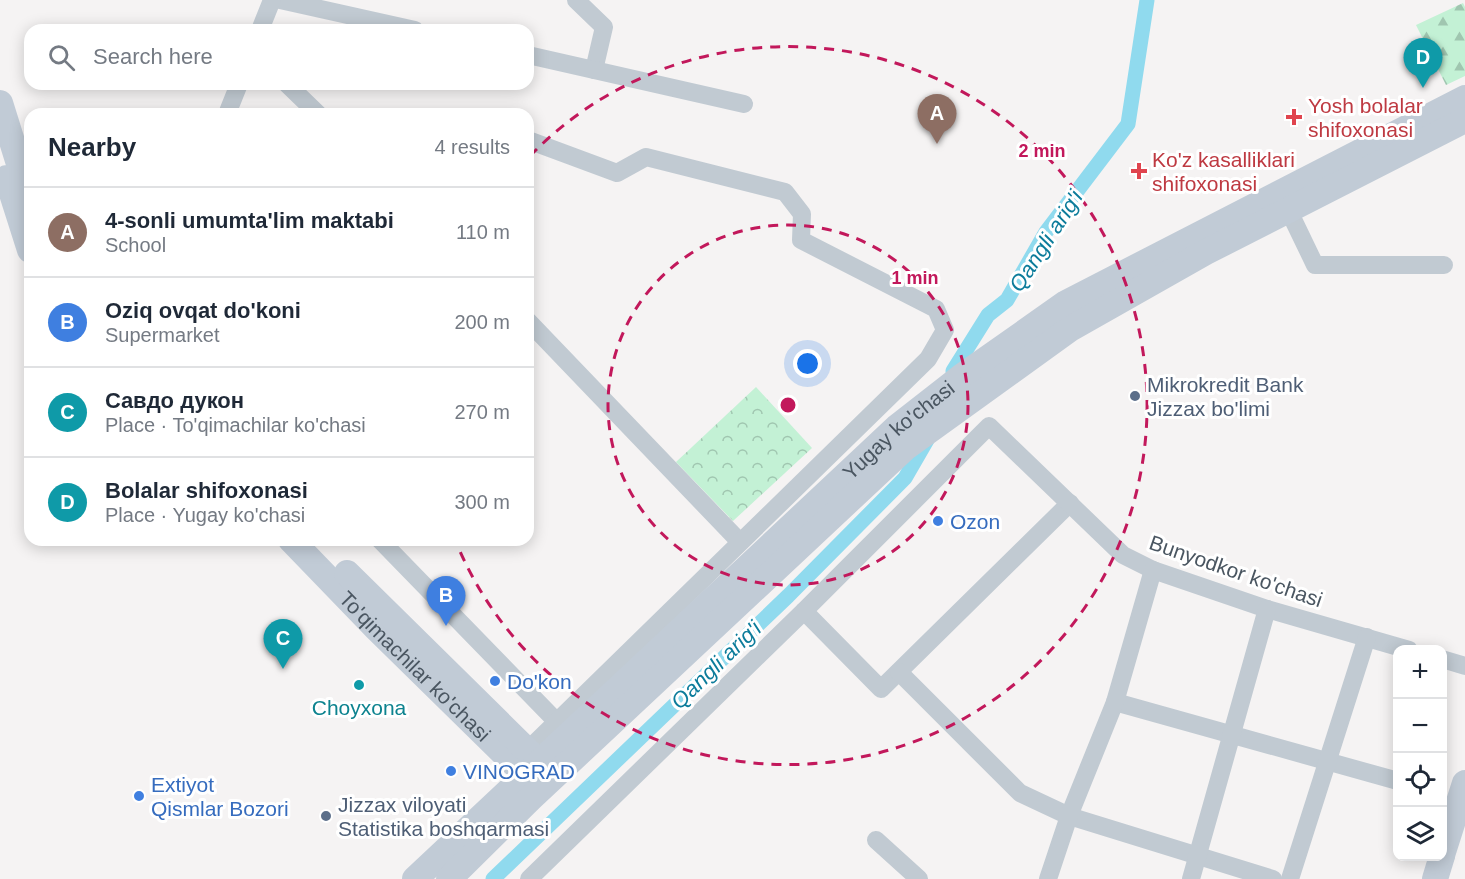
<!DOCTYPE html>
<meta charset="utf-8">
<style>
body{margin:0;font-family:Helvetica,sans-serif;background:#f6f6f7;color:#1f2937}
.controls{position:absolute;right:18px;bottom:18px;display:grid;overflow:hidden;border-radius:12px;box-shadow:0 3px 15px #0003}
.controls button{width:54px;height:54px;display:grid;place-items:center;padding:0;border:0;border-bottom:2px solid #e0e1e3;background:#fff;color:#1f2937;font:30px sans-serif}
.you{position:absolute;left:808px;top:364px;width:21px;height:21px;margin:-15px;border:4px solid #fff;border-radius:50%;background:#1a73e8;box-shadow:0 0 0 9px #1a73e833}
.badge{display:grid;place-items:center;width:39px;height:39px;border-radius:50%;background:#ea580c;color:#fff;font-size:20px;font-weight:700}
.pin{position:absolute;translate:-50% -50px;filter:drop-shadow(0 2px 3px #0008)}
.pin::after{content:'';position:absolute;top:32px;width:21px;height:18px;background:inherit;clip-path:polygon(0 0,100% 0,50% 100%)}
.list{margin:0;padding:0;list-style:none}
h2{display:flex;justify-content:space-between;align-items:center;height:78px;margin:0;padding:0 24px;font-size:26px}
h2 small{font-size:20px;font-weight:400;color:#747a83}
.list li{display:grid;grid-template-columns:39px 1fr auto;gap:18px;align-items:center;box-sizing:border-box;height:90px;padding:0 24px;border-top:2px solid #e0e1e3}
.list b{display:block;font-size:22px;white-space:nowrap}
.list p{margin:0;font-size:20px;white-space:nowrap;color:#747a83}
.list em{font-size:20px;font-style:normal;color:#747a83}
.icon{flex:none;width:33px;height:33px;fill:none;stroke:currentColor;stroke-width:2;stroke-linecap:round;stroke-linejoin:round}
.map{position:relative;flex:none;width:1465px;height:879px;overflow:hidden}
.search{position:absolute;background:#fff;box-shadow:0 3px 15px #0003;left:24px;top:24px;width:510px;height:66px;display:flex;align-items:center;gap:15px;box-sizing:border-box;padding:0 21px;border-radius:18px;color:#747a83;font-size:22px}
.panel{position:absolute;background:#fff;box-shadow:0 3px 15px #0003;left:24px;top:108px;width:510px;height:438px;border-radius:18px}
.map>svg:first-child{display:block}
.forest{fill:url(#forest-firs)}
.park{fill:url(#park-crowns)}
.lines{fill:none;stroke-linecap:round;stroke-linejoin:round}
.canal{stroke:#90daee;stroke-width:15}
.street{stroke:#c1cad2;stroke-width:18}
.secondary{stroke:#c1cbd6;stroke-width:26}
.ring{fill:none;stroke:#c2185b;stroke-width:3;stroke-dasharray:10 8}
.health-dot{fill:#e0444e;stroke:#fff;stroke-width:2}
.service-dot{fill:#5c6f8a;stroke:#fff;stroke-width:2}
.shop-dot{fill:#3f7fe0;stroke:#fff;stroke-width:2}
.culture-dot{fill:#0f9aa8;stroke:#fff;stroke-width:2}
.labels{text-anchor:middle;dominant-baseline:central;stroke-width:6;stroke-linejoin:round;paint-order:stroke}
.health-label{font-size:21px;fill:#be3a42;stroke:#fff;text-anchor:start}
.service-label{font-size:21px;fill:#4e5e75;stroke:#fff;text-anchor:start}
.street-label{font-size:21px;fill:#4a5661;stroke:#fff}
.shop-label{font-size:21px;fill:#366cbe;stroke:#fff;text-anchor:start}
.culture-label{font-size:21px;fill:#0d838f;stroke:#fff}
.water-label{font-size:22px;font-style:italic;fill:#0c7c9b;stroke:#fff}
.centre{fill:#c2185b;stroke:#fff;stroke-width:3}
.ring-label{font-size:18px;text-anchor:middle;font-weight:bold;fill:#c2185b;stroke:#fff;stroke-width:6;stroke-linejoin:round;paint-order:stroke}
</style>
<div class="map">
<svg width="1465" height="879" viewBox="0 0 1465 879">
<defs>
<pattern id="forest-firs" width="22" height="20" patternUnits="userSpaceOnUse" patternTransform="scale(1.5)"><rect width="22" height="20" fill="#c3f1d5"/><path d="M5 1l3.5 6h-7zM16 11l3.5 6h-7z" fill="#a0c6b0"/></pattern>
<pattern id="park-crowns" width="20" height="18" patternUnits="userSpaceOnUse" patternTransform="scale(1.5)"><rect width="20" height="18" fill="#c3f1d5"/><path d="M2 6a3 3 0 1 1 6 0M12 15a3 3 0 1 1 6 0" fill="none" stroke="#a0c6b0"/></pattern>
</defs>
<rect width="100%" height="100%" fill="#f5f3f3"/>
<polygon class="forest" points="1463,3 1465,7 1465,76 1446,85 1416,25"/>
<polygon class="park" points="756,387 812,448 733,521 676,462"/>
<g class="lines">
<g class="canal">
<polyline points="953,371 988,315 1007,300 1046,232 1128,124 1147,0"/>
<polyline points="493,879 788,596 905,478 927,440"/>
</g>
<g class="street">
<polyline points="280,0 415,30"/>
<polyline points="576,0 604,27 594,70"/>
<polyline points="260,30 272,0"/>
<polyline points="528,55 744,104"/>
<polyline points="287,84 318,114"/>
<polyline points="227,114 239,84"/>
<polyline points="1288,209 1315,265 1444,265"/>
<polyline points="528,321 740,542"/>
<polyline points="380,540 558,723"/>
<polyline points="804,611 881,689 1070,503"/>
<polyline points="1442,659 1465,666"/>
<polyline points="899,672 1020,793 1069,816 1273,879"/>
<polyline points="1115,702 1398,781"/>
<polyline points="528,750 928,359 945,330 936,309 801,240 802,214 785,192 646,157 617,173 528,140"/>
<polyline points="876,840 919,879"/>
<polyline points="529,879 804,611 989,426 1123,555 1153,570 1267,609 1409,650"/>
<polyline points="1048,879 1069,816 1115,702 1153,570"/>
<polyline points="1191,879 1267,609"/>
<polyline points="1290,879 1367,637"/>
</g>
<g class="secondary">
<polyline points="0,103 30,199"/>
<polyline points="7,178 30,250"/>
<path id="s1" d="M 291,540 L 376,628 L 537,786"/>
<polyline points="347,573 551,774"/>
<polyline points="1442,855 1465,783"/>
<path id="s2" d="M 415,879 L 897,427 L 961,377 L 1066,303 L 1465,98"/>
<polyline points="449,879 531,798 905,448 1070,329 1206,252 1465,120"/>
<polyline points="1435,879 1442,856"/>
</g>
</g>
<g class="ring">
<circle cx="788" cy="405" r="180"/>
<path d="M530 156A359 359 0 1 1 456 542"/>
</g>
<g class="health-dot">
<path d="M1291 108h6v6h6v6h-6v6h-6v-6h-6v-6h6z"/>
<path d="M1136 162h6v6h6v6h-6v6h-6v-6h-6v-6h6z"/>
</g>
<g class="service-dot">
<circle cx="1135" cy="396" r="6"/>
<circle cx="326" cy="816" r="6"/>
</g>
<g class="shop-dot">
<circle cx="938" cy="521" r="6"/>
<circle cx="495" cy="681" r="6"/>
<circle cx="451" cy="771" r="6"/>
<circle cx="139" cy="796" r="6"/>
</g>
<circle class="culture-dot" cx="359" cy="685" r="6"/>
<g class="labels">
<g class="health-label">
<text x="1308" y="105">Yosh bolalar<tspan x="1308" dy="24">shifoxonasi</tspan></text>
<text x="1152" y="159">Ko'z kasalliklari<tspan x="1152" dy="24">shifoxonasi</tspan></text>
</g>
<g class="service-label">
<text x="1147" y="384">Mikrokredit Bank<tspan x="1147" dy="24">Jizzax bo'limi</tspan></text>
<text x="338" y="804">Jizzax viloyati<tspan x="338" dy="24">Statistika boshqarmasi</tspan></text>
</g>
<g class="street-label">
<text stroke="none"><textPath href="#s2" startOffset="660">Yugay ko'chasi</textPath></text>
<text transform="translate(1236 571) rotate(19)">Bunyodkor ko'chasi</text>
<text stroke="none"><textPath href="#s1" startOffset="177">To'qimachilar ko'chasi</textPath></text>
</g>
<g class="shop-label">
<text x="950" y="521">Ozon</text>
<text x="507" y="681">Do'kon</text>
<text x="463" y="771">VINOGRAD</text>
<text x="151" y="784">Extiyot<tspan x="151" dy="24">Qismlar Bozori</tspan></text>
</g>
<g class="culture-label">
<text x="359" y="707">Choyxona</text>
</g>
<g class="water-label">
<text transform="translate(1046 241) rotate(-57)">Qangli arig'i</text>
<text transform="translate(716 665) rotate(-44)">Qangli arig'i</text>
</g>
</g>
<circle cx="788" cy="405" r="9" class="centre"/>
<g class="ring-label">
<text x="1042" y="157">2 min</text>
<text x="915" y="284">1 min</text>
</g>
</svg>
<div class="controls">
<button>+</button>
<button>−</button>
<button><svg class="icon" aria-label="locate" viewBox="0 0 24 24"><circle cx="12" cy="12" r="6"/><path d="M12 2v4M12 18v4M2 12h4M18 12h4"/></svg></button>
<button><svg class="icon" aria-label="layers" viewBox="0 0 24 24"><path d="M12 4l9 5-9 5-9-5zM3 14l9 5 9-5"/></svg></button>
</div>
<div class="you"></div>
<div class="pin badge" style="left:937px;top:144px;background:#8d6e63">A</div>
<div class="pin badge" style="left:446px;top:626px;background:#3f7fe0">B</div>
<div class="pin badge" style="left:283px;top:669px;background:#0f9aa8">C</div>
<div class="pin badge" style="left:1423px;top:88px;background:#0f9aa8">D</div>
<div class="search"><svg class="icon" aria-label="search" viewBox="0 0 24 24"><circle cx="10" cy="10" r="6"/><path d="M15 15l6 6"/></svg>Search here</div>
<section class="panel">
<h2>Nearby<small>4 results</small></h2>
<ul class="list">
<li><span class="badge" style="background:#8d6e63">A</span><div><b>4-sonli umumta'lim maktabi</b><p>School</p></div><em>110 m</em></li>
<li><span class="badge" style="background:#3f7fe0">B</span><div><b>Oziq ovqat do'koni</b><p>Supermarket</p></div><em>200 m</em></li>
<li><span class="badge" style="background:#0f9aa8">C</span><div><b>Cавдо дукон</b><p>Place · To'qimachilar ko'chasi</p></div><em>270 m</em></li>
<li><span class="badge" style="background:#0f9aa8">D</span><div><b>Bolalar shifoxonasi</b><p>Place · Yugay ko'chasi</p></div><em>300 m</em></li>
</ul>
</section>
</div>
